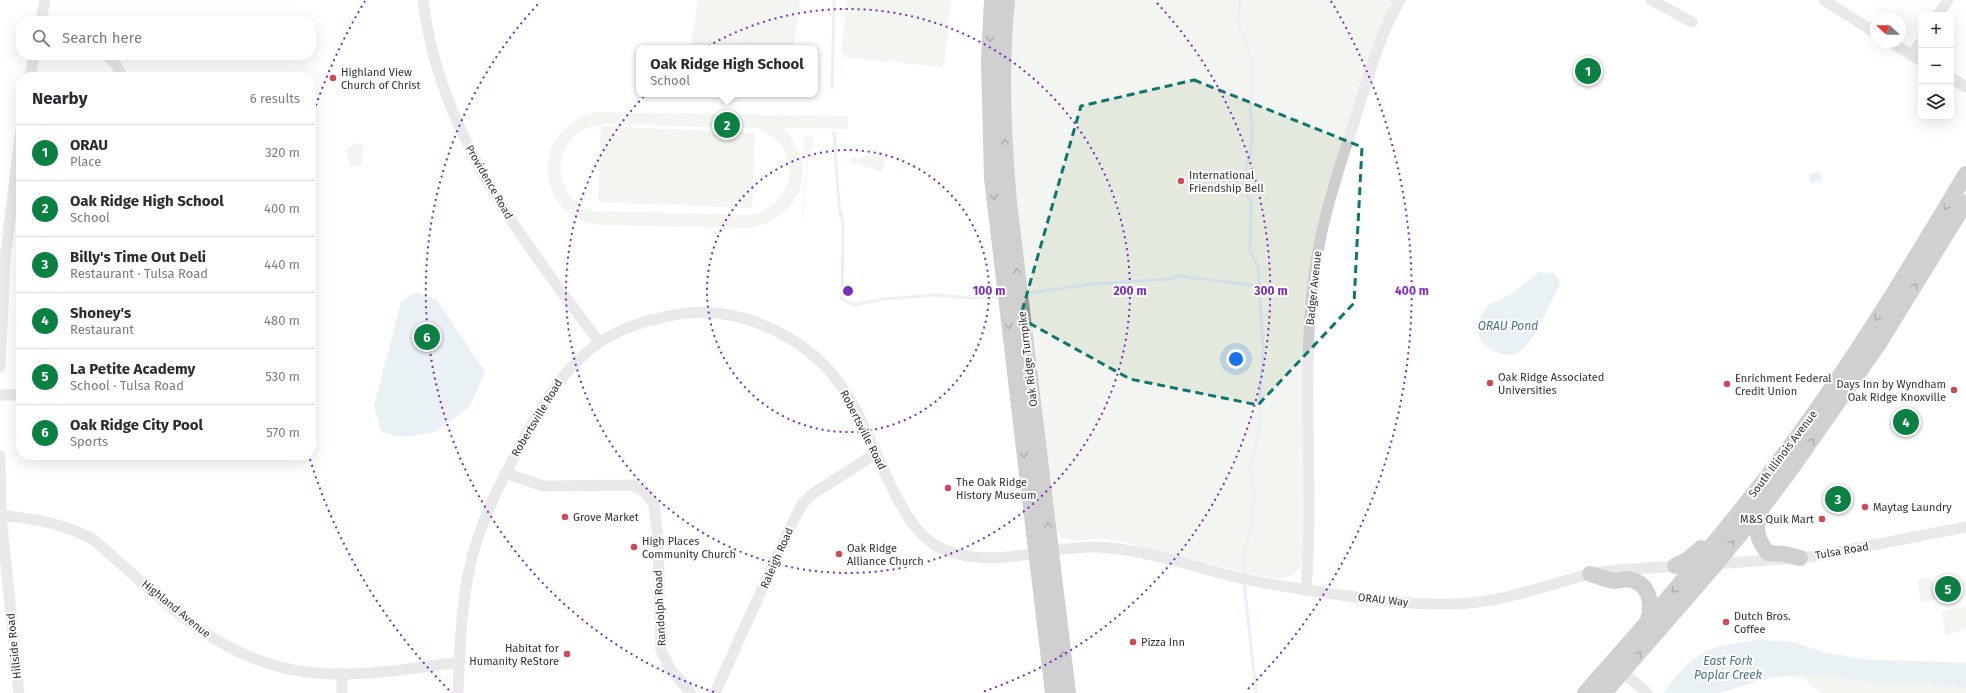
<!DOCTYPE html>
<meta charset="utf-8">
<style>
body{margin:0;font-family:"Fira Sans",sans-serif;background:#f7f7f7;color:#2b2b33}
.controls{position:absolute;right:12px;top:12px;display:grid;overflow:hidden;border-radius:8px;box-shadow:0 4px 16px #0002}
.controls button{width:36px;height:36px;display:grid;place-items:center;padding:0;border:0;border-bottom:1px solid #e1e1e2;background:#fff;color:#2b2b33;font:20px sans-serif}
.compass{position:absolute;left:1870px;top:12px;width:36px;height:36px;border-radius:50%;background:#fff;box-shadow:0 4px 16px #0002;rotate:291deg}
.you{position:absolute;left:1236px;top:359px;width:14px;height:14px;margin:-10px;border:3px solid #fff;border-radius:50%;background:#1a73e8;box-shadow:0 0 0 6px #1a73e833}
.badge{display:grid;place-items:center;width:26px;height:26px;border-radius:50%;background:#0b8043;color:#fff;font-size:13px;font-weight:700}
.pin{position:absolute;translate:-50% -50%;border:2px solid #fff;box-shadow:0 1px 4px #0006}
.popup{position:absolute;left:636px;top:45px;width:182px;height:52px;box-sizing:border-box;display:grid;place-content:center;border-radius:8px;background:#fff;filter:drop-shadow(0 1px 3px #0005);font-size:13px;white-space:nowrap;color:#7c7c81}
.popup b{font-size:15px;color:#2b2b33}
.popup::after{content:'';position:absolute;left:50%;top:100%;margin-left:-8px;border:8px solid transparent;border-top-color:#fff}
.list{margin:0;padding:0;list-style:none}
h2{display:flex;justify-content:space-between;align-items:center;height:52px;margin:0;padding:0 16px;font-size:17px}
h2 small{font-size:13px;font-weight:400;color:#7c7c81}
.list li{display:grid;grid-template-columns:26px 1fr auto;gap:12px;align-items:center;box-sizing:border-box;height:56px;padding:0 16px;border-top:1px solid #e1e1e2}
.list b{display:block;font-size:15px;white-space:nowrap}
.list p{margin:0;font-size:13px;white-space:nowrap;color:#7c7c81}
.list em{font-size:13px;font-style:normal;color:#7c7c81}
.icon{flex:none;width:22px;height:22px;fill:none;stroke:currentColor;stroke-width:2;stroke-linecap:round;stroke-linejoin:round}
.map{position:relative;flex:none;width:1966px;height:693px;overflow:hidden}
.search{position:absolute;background:#fff;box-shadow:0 4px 16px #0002;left:16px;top:16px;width:300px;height:44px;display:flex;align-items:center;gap:10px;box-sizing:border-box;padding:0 14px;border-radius:16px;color:#7c7c81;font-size:15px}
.panel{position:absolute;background:#fff;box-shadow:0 4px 16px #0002;left:16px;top:72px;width:300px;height:388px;border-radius:16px}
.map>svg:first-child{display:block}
.green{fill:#e4e9de;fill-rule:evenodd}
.water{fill:#d0dfe9}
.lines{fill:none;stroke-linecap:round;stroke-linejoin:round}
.stream{stroke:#d0dfe9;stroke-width:3}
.minor{stroke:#cecece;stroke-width:11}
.highway{stroke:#989898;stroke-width:16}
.oneway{stroke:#505050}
.marked{fill:none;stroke:#0f766e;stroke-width:3;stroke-dasharray:8 5;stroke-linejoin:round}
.ring{fill:none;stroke:#7b2cbf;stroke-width:2;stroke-dasharray:2 4}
.poi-dot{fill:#d04a55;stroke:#fff;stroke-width:1.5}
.labels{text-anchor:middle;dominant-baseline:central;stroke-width:4;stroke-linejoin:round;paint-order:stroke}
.poi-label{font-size:11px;fill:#313131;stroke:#fff;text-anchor:start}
.street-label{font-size:11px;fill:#313131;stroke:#fff}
.water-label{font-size:12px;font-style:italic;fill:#487189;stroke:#fff}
.centre{fill:#7b2cbf;stroke:#fff;stroke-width:2}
.ring-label{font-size:12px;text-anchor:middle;font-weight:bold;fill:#7b2cbf;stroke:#fff;stroke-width:4;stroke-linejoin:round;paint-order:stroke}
</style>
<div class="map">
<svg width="1966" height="693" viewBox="0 0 1966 693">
<rect width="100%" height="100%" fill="#fff"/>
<g class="green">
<polygon points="698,0 800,0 793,48 708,48 691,46"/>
<polygon points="847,0 951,0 949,17 946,19 949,23 944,65 941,67 895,62 893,59 890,62 844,57 841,53 846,11 850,9 846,5"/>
<polygon points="1012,0 1395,0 1319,226 1304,347 1304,558 1299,569 1292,575 1283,579 1247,573 1120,541 1100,539 1072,541 1061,537 1053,528 1009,153"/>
<path d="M 596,112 L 848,116 L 847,129 L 784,128 C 790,137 796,144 800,154 C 812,191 784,223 749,228 L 598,225 C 532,214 530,128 596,112 ZM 601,124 L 757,128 C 804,145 799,204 751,215 L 594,211 C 546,197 551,131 601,124 Z"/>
<polygon points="601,126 755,133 752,208 598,202"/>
<polygon points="804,137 813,137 813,148 808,151 803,218 802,218 807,151 804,148"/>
<polygon points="359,143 362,144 364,151 361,155 363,165 350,167 346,149"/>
<polygon points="883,151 884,162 882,173 856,162 855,164 851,163 851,157 856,158 856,160"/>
<polygon points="1931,577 1935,600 1921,602 1917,580"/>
<polygon points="1966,606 1966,629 1946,635 1941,611"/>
<polygon points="1814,675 1871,683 1927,683 1966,688 1966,693 1822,693 1803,679 1792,677"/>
</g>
<g class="water">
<polygon points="1820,171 1822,180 1811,183 1809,174"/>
<path d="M 1539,272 L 1554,273 L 1560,282 C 1553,299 1533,344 1518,353 C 1507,359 1483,349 1479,337 C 1476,329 1481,313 1486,308 C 1492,301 1503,299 1510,295 C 1521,288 1530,279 1539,272 Z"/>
<polygon points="416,292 437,300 485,372 470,406 435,432 402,437 381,432 374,406 401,302"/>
<path d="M 1757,640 L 1789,641 L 1823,652 L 1863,659 L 1966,663 L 1966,688 L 1927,683 L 1871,683 L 1814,675 L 1773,677 L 1719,693 L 1663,693 C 1674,680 1685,664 1700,655 C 1715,645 1739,643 1757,640 Z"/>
</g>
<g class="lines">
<g class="stream">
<polyline points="1240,0 1238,23 1251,58 1253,81 1250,109 1253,126 1250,155 1246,168 1247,194 1251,202 1250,251 1258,266 1263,349 1258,437 1249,469 1255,493 1251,529 1243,556 1244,576"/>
<polyline points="832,88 834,0"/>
<polyline points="834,133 839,206 843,223 842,299 854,305 883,299 935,295 970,298 996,297"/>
<polyline points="1030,293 1092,284 1170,279 1179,276 1258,286"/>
<polyline points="1244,582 1256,693"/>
</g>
<g class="minor">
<path d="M 423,0 C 438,132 522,239 599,342"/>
<polyline points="1651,0 1692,22"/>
<polyline points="1824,0 1876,33"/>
<polyline points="1938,15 1948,0"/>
<polyline points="41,21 45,0"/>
<polyline points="1891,42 1921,61"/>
<polyline points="106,55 114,62 123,77"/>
<polyline points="1912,55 1921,42"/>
<polyline points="30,77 34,55"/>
<polyline points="1951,78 1966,87"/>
<polyline points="0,367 5,259 21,129"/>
<polyline points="0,395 21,395"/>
<polyline points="0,456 1,515 19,693"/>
<polyline points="505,473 543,486 632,485 646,493 654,505 658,539 661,650 671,670 691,693"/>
<path d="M 0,515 C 34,519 64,523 94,540 C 170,606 233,677 342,674 C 382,674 421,667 460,662"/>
<polyline points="1714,564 1811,557 1966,527"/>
<path d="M 1306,590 C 1314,491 1302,391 1312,292 C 1318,231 1336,177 1355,119 C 1368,79 1378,37 1400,0"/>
<polyline points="1617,667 1647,693"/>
<polyline points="342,693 342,674"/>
<path d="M 458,693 C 460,647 461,601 472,557 C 483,517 501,481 520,446 C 561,370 590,328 680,314 C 730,306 785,328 821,362 C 855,394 872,447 892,488 C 903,509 914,532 935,545 C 942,550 950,552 958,554 C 1008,567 1060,542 1110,548 C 1153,552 1195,567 1236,577 C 1270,585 1305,590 1340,595 C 1377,600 1415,605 1452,604 C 1500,603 1541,587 1586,575 C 1615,568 1653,568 1683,566"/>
<polyline points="715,693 790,527 803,503 814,493 875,454"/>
</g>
<g class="highway">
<polyline points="992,0 989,60 992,178 1053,693"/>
<path d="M 1007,0 C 1000,67 1003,135 1009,202 L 1068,693"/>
<path d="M 1761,512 C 1753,526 1758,541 1768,553 L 1785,554 L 1800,558"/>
<polyline points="1675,566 1687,560 1701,548"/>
<path d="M 1590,574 C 1598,576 1607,580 1615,581 C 1619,581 1623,579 1627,579 C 1650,582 1653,603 1648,621"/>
<path d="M 1585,693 C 1660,609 1733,524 1800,433 C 1860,351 1913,262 1966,174"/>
<polyline points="1604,693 1716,564 1768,500 1794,465 1878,345 1966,202"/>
</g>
</g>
<defs><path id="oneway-chevron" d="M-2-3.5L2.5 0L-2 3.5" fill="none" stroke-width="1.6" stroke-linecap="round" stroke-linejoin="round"/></defs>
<g class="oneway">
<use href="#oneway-chevron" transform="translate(990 39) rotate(93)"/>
<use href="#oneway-chevron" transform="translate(1005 142) rotate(-91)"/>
<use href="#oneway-chevron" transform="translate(994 197) rotate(84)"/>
<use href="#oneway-chevron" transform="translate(1946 207) rotate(121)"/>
<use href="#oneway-chevron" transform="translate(1017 271) rotate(-97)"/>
<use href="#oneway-chevron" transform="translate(1915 286) rotate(-59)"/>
<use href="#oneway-chevron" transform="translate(1877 318) rotate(123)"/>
<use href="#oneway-chevron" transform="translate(1009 326) rotate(82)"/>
<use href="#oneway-chevron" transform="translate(1812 441) rotate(-55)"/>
<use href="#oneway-chevron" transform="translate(1024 455) rotate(83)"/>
<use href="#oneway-chevron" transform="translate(1048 525) rotate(-97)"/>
<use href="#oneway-chevron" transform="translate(1732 543) rotate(-51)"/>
<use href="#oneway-chevron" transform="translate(1674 590) rotate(130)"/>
<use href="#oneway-chevron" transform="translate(1063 654) rotate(-97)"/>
<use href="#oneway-chevron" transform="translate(1639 654) rotate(-49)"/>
</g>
<path d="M0 0H1966V693H0ZM 1194,80 L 1362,147 L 1354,303 L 1258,405 L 1130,379 L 1020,318 L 1081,106 Z" fill="#fff" fill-opacity=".55" fill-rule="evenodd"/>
<path class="marked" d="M 1194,80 L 1362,147 L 1354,303 L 1258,405 L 1130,379 L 1020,318 L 1081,106 Z"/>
<g class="ring">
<circle cx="848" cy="291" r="141"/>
<circle cx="848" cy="291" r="282"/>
<path d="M714 692A423 423 0 0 1 539 3M1157 3A423 423 0 0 1 982 692"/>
<path d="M449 690A564 564 0 0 1 309 456M312 117A564 564 0 0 1 365 1M1331 1A564 564 0 0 1 1247 690"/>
</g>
<g class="poi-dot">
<circle cx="333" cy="78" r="4"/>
<circle cx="1181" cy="181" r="4"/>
<circle cx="1490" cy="383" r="4"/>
<circle cx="1727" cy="384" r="4"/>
<circle cx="1954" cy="390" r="4"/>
<circle cx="948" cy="488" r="4"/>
<circle cx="1865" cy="507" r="4"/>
<circle cx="565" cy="517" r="4"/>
<circle cx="1822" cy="519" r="4"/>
<circle cx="634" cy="547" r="4"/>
<circle cx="839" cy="554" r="4"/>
<circle cx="1726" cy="622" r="4"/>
<circle cx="1133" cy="642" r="4"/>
<circle cx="567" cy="654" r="4"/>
</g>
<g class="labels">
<g class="poi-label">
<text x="341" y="72">Highland View<tspan x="341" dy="13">Church of Christ</tspan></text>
<text x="1189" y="175">International<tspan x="1189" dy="13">Friendship Bell</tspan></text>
<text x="1498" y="377">Oak Ridge Associated<tspan x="1498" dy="13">Universities</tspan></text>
<text x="1735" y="378">Enrichment Federal<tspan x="1735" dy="13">Credit Union</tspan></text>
<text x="1946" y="384" text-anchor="end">Days Inn by Wyndham<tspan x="1946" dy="13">Oak Ridge Knoxville</tspan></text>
<text x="956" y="482">The Oak Ridge<tspan x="956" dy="13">History Museum</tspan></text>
<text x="1873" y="507">Maytag Laundry</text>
<text x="573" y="517">Grove Market</text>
<text x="1814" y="519" text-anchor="end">M&amp;S Quik Mart</text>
<text x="642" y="541">High Places<tspan x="642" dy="13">Community Church</tspan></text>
<text x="847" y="548">Oak Ridge<tspan x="847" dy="13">Alliance Church</tspan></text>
<text x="1734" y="616">Dutch Bros.<tspan x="1734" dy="13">Coffee</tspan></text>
<text x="1141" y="642">Pizza Inn</text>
<text x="559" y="648" text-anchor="end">Habitat for<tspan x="559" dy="13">Humanity ReStore</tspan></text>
</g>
<g class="street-label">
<text transform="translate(489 182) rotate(60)">Providence Road</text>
<text transform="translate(1314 288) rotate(-84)">Badger Avenue</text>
<text transform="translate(1028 359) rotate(-97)">Oak Ridge Turnpike</text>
<text transform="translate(537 418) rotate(-59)">Robertsville Road</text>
<text transform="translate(863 430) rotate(63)">Robertsville Road</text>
<text transform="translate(1783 454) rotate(-53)">South Illinois Avenue</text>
<text transform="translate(1842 551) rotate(-10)">Tulsa Road</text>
<text transform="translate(777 558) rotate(-66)">Raleigh Road</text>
<text transform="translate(1383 600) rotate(6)">ORAU Way</text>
<text transform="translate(660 608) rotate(-93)">Randolph Road</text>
<text transform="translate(176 609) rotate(39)">Highland Avenue</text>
<text transform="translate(14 646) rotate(-96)">Hillside Road</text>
</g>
<g class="water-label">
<text x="1508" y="326">ORAU Pond</text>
<text x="1728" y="661">East Fork<tspan x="1728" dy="14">Poplar Creek</tspan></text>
</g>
</g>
<circle cx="848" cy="291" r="6" class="centre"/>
<g class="ring-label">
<text x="989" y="295">100 m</text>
<text x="1130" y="295">200 m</text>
<text x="1271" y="295">300 m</text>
<text x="1412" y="295">400 m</text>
</g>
</svg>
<div class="controls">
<button>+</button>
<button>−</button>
<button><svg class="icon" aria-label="layers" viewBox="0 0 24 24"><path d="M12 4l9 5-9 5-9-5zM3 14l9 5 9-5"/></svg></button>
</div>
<svg class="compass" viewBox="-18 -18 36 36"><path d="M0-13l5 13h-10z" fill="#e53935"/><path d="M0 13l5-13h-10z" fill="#7c7c81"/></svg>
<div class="you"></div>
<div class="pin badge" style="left:1588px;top:71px">1</div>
<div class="pin badge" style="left:727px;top:125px">2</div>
<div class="popup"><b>Oak Ridge High School</b>School</div>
<div class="pin badge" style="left:1838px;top:499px">3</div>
<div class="pin badge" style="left:1906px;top:422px">4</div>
<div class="pin badge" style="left:1948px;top:589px">5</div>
<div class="pin badge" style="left:427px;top:337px">6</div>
<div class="search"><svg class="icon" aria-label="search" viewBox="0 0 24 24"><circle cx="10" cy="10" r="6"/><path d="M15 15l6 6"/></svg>Search here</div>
<section class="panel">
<h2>Nearby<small>6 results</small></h2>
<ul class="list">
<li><span class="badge">1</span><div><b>ORAU</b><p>Place</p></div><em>320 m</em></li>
<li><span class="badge">2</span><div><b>Oak Ridge High School</b><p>School</p></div><em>400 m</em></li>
<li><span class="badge">3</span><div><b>Billy's Time Out Deli</b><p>Restaurant · Tulsa Road</p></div><em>440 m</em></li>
<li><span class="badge">4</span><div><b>Shoney's</b><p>Restaurant</p></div><em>480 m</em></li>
<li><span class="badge">5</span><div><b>La Petite Academy</b><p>School · Tulsa Road</p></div><em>530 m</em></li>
<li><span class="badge">6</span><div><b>Oak Ridge City Pool</b><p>Sports</p></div><em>570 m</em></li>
</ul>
</section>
</div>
